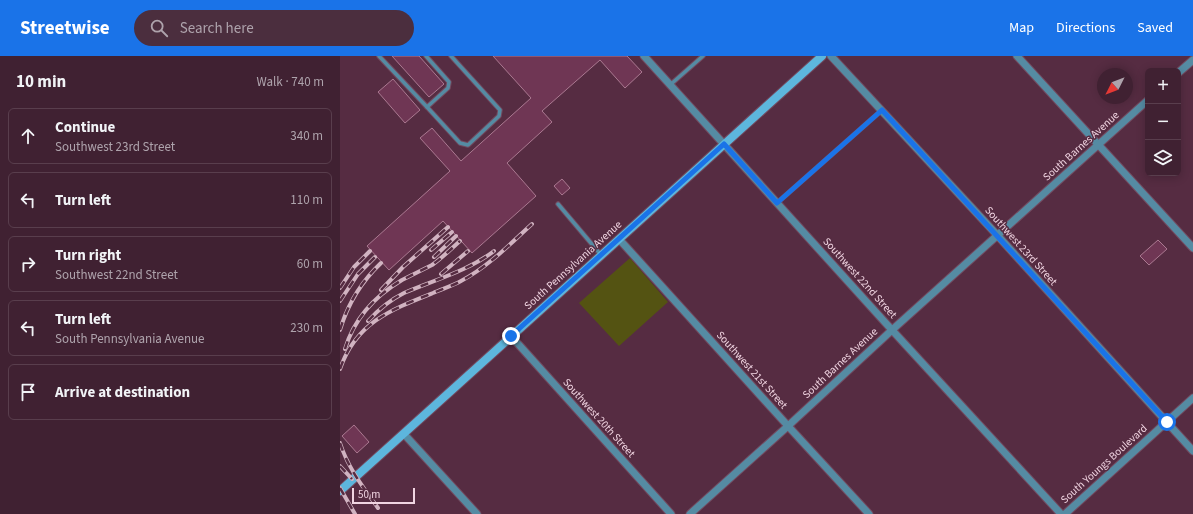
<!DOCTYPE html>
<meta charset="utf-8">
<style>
body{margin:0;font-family:"Source Sans 3",sans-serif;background:#4b2e3e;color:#f1f3f6}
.controls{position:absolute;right:12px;top:12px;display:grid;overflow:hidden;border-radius:6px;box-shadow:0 2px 10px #0003}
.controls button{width:36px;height:36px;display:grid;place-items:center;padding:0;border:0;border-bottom:1px solid #593e4d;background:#402132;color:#f1f3f6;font:20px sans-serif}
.compass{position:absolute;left:757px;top:12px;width:36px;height:36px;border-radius:50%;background:#402132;box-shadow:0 2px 10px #0003;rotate:228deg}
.scale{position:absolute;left:12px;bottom:10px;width:63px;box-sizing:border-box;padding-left:4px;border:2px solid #f1d5e2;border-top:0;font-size:11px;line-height:14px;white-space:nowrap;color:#f1d5e2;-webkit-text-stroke:3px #562c42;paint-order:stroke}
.stop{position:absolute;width:12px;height:12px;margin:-9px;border:3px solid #1a73e8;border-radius:50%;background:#fff}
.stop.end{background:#1a73e8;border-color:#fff;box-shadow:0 1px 4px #0008}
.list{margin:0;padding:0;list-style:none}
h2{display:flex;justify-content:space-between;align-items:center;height:52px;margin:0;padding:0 16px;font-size:17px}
h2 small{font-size:13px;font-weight:400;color:#aea3ac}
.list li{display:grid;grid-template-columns:26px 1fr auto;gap:12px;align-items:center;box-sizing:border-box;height:56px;margin:0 8px 8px;padding:0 8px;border:1px solid #593e4d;border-radius:6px}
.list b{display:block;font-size:15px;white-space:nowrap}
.list p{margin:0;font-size:13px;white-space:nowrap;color:#aea3ac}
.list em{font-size:13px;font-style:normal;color:#aea3ac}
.icon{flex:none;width:22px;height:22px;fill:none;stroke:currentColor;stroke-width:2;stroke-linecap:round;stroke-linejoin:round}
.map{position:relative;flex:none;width:853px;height:458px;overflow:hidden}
header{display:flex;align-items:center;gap:24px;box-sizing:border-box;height:56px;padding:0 20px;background:#1a73e8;color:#fff}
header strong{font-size:19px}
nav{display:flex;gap:22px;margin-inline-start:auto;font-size:14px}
.search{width:280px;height:36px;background:#4b2e3e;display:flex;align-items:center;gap:10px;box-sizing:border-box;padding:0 14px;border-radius:22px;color:#aea3ac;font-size:15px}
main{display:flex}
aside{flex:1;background:#402132}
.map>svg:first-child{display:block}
.grass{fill:#545312}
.building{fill:#6f3654;stroke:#ab7991}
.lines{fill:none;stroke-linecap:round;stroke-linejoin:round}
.service-casing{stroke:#724a5f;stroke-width:5.5}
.minor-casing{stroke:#724a5f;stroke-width:9}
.secondary-casing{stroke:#724a5f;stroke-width:10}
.service{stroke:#558ba3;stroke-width:3.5}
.minor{stroke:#558ba3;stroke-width:7}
.secondary{stroke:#5db6dd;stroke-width:8}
.rail-casing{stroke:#d1b3c1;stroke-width:4}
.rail{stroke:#562c42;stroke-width:2.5;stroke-dasharray:8;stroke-linecap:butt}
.route{stroke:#1a73e8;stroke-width:5}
.labels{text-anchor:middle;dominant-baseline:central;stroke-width:3;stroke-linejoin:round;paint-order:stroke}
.street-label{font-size:11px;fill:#f1d5e2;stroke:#562c42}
</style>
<header>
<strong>Streetwise</strong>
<div class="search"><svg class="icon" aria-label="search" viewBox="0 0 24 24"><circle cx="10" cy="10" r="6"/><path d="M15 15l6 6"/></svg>Search here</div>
<nav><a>Map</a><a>Directions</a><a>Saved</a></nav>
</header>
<main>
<aside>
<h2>10 min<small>Walk · 740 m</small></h2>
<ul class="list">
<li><svg class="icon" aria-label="ahead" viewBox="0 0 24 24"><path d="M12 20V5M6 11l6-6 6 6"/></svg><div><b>Continue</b><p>Southwest 23rd Street</p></div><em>340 m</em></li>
<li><svg class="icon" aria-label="left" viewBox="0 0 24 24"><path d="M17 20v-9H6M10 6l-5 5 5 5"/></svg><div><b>Turn left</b></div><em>110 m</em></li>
<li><svg class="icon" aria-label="right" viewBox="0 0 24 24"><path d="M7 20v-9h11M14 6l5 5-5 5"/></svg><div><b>Turn right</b><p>Southwest 22nd Street</p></div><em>60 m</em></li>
<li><svg class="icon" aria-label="left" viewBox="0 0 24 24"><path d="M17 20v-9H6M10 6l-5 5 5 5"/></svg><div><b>Turn left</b><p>South Pennsylvania Avenue</p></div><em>230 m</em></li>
<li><svg class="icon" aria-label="arrive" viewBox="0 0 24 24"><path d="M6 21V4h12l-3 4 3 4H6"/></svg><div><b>Arrive at destination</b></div></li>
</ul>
</aside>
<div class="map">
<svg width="853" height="458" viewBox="0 0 853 458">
<rect width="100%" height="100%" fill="#562c42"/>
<polygon class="grass" points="290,202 328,246 279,290 239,247"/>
<g class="building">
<polygon points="52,0 79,0 104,28 89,41"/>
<polygon points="153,0 287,0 302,16 285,32 260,4 202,55 212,66 167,107 196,140 132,197 103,165 49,214 27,190 110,115 80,82 92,72 121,105 191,42"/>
<polygon points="53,23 80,54 65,67 38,36"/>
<polygon points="222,123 230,132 222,139 214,130"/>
<polygon points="818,184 827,193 809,209 800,200"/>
<polygon points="14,369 29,386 17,397 2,380"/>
</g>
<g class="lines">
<defs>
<g id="service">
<polyline points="39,0 87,51 108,32 109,26 86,0"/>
<polyline points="330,29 363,0"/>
<polyline points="87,51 120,87 128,89 159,60 160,54 111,0"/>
<polyline points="437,147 542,54"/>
<polyline points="218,148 261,199"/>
</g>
<g id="minor">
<polyline points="304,0 552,274 721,458"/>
<polyline points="491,0 658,180 853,395"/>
<polyline points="677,0 853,192"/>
<polyline points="838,17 853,4"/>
<polyline points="279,183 448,370 529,458"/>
<polyline points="171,280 331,458"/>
<polyline points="64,378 137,458"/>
<polyline points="350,458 448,370 552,274 808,44"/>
<polyline points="725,458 853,342"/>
</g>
<polyline id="secondary" points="0,435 482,0"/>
</defs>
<use href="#service" class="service-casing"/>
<use href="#minor" class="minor-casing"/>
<use href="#secondary" class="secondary-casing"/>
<use href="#service" class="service"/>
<use href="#minor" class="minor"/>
<use href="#secondary" class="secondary"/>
<defs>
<g id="rail">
<polyline points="91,194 112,176"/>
<polyline points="94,201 116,180"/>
<polyline points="101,218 128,195"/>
<polyline points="0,232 14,211 30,195"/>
<polyline points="41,234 63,211 108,171"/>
<polyline points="0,245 18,218 35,201"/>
<path d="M 28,265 C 38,254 50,244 64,237 C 94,224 128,215 154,195"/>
<path d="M 0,274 C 8,247 21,226 41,207"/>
<path d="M 5,293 C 14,263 35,240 62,224 C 72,219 82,214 92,209 C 102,202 111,193 120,185"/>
<path d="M 0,313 C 16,267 50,254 93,237 C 102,233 112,230 121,225 C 148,211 170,188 192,168"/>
<path d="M 0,387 C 8,412 23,431 38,452"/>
<polyline points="0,410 12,423"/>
<polyline points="0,432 15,458"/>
</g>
</defs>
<use href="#rail" class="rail-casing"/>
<use href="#rail" class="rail"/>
</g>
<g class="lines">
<polyline class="route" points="171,280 384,88 437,147 542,54 827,366"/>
</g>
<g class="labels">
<g class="street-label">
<text transform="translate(741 90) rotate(-42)">South Barnes Avenue</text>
<text transform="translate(681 190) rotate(48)">Southwest 23rd Street</text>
<text transform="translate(233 209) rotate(-42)">South Pennsylvania Avenue</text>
<text transform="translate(520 222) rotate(48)">Southwest 22nd Street</text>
<text transform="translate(500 307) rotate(-43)">South Barnes Avenue</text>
<text transform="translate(412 314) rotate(48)">Southwest 21st Street</text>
<text transform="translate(259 362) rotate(48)">Southwest 20th Street</text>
<text transform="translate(764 408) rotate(-42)">South Youngs Boulevard</text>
</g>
</g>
</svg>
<div class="controls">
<button>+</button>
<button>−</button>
<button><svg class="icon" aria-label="layers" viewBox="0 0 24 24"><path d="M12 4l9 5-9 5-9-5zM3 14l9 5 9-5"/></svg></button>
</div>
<svg class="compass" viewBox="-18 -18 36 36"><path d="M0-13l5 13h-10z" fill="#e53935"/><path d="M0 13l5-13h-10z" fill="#aea3ac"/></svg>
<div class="scale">50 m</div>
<div class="stop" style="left:827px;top:366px"></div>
<div class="stop end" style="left:171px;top:280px"></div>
</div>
</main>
